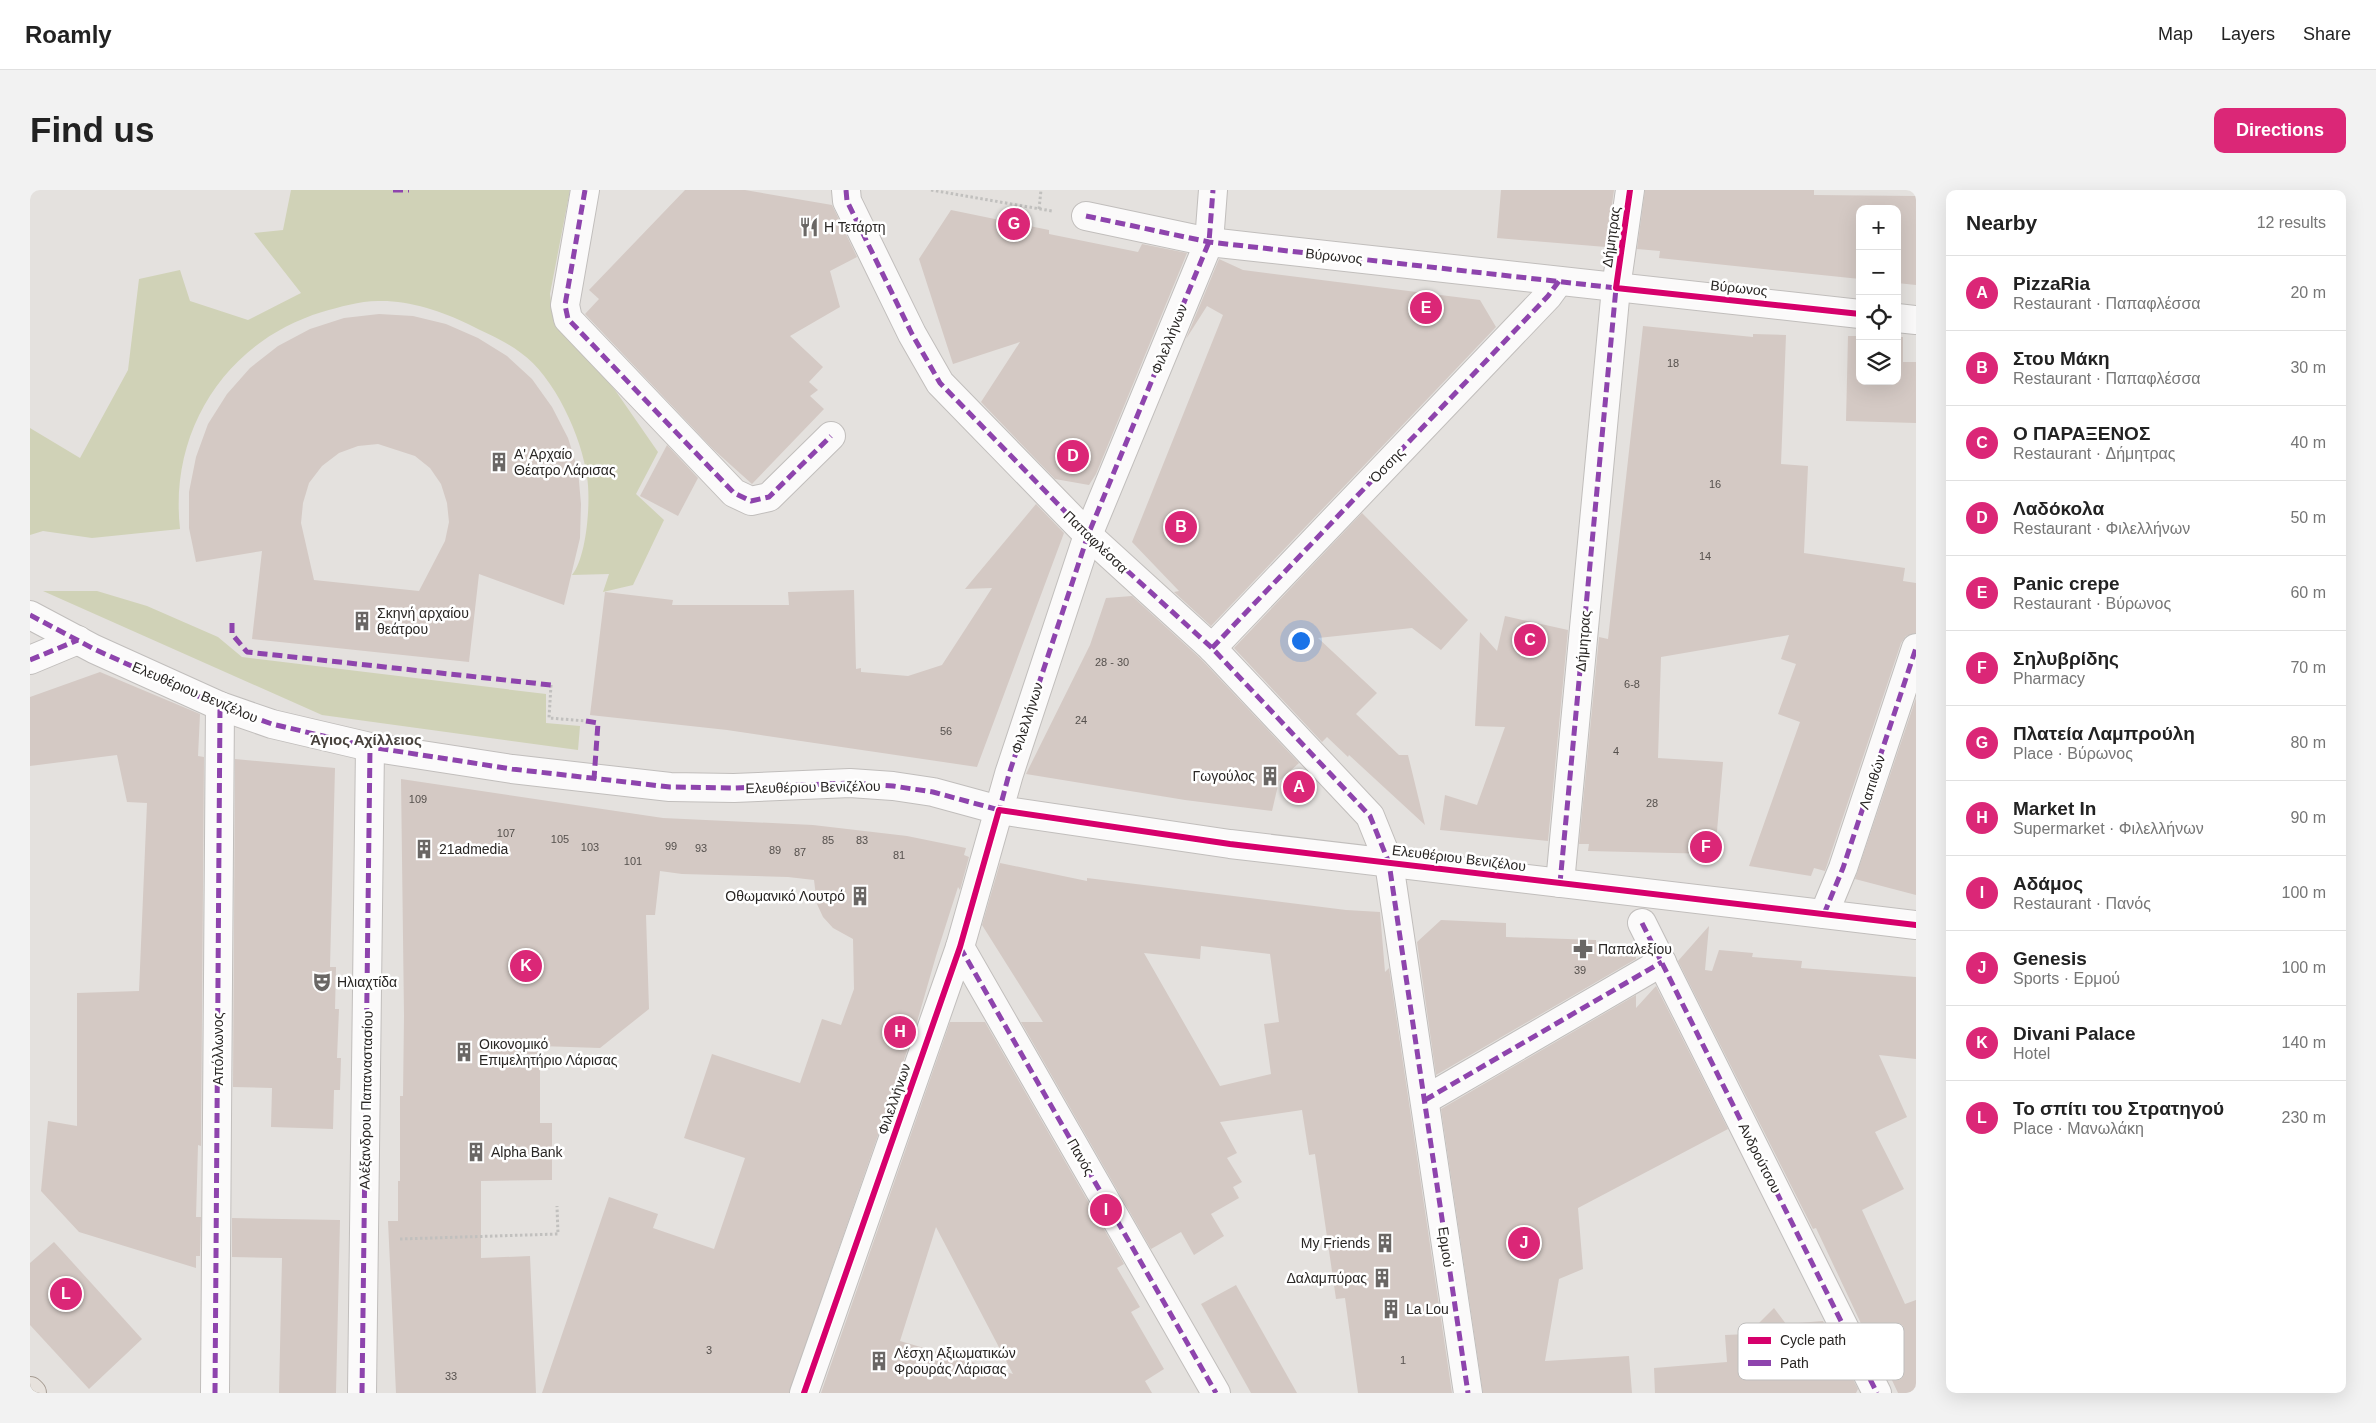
<!DOCTYPE html>
<meta charset="utf-8">
<style>
body{margin:0;font-family:Arial,sans-serif;background:#f2f2f2;color:#222}
.controls{position:absolute;right:15px;top:15px;display:grid;overflow:hidden;border-radius:10px;box-shadow:0 5px 20px #0002}
.controls button{width:45px;height:45px;display:grid;place-items:center;padding:0;border:0;border-bottom:1px solid #e0e0e0;background:#fff;color:#222;font:25px sans-serif}
.you{position:absolute;left:1270px;top:450px;width:18px;height:18px;margin:-12px;border:4px solid #fff;border-radius:50%;background:#1a73e8;box-shadow:0 0 0 8px #1a73e833}
.badge{display:grid;place-items:center;width:32px;height:32px;border-radius:50%;background:#db2777;color:#fff;font-size:16px;font-weight:700}
.pin{position:absolute;translate:-50% -50%;border:2px solid #fff;box-shadow:0 1px 5px #0006}
.list{margin:0;padding:0;list-style:none}
h2{display:flex;justify-content:space-between;align-items:center;height:65px;margin:0;padding:0 20px;font-size:21px}
h2 small{font-size:16px;font-weight:400;color:#767676}
.list li{display:grid;grid-template-columns:32px 1fr auto;gap:15px;align-items:center;box-sizing:border-box;height:75px;padding:0 20px;border-top:1px solid #e0e0e0}
.list b{display:block;font-size:19px;white-space:nowrap}
.list p{margin:0;font-size:16px;white-space:nowrap;color:#767676}
.list em{font-size:16px;font-style:normal;color:#767676}
.icon{flex:none;width:28px;height:28px;fill:none;stroke:currentColor;stroke-width:2;stroke-linecap:round;stroke-linejoin:round}
.map{position:relative;flex:none;width:1886px;height:1203px;overflow:hidden;border-radius:10px}
header{display:flex;align-items:center;gap:30px;box-sizing:border-box;height:70px;padding:0 25px;background:#fff;border-bottom:1px solid #e0e0e0}
header strong{font-size:24px}
nav{display:flex;gap:28px;margin-inline-start:auto;font-size:18px}
.intro{display:flex;align-items:center;justify-content:space-between;box-sizing:border-box;height:120px;padding:0 30px}
h1{margin:0;font-size:35px}
.button{padding:12px 22px;border-radius:10px;background:#db2777;color:#fff;font-size:18px;font-weight:700}
main{display:flex;gap:30px;padding:0 30px}
aside{flex:1;background:#fff;border-radius:10px;box-shadow:0 5px 20px #0002}
.map>svg:first-child{display:block}
.green{fill:#d0d2b7}
.building{fill:#d4c9c4;fill-rule:evenodd}
.lines{fill:none;stroke-linecap:round;stroke-linejoin:round}
.street-casing{stroke:#c1bebc;stroke-width:30}
.primary-casing{stroke:#a69c93;stroke-width:30}
.path{stroke:#c1c0be;stroke-width:3;stroke-dasharray:2.5 2.5;stroke-linecap:butt}
.street{stroke:#fbfafa;stroke-width:28}
.primary{stroke:#e7e2dd;stroke-width:28}
.quiet{stroke:#8e44ad;stroke-width:5;stroke-dasharray:10 5;stroke-linecap:butt}
.cycleway-casing{stroke:#fff;stroke-width:9}
.cycleway{stroke:#d6006c;stroke-width:6}
.labels{text-anchor:middle;dominant-baseline:central;stroke-width:5;stroke-linejoin:round;paint-order:stroke}
.number-label{font-size:11px;fill:#55504d}
.poi-label{font-size:14px;fill:#292624;stroke:#fff;text-anchor:start}
.street-label{font-size:14px;fill:#292624;stroke:#fff}
.neighbourhood-label{font-size:15px;font-weight:bold;fill:#48423d;stroke:#fff}
.key{fill:#fff;stroke:#bfbebd;stroke-width:1}
.key-label{font-size:14px;fill:#292624}
</style>
<header>
<strong>Roamly</strong>
<nav><a>Map</a><a>Layers</a><a>Share</a></nav>
</header>
<div class="intro"><h1>Find us</h1><a class="button">Directions</a></div>
<main>
<div class="map">
<svg width="1886" height="1203" viewBox="0 0 1886 1203">
<rect width="100%" height="100%" fill="#e4e1de"/>
<g class="green">
<path d="M 261,0 L 540,0 L 520,104 L 523,126 L 585,200 L 628,262 L 606,304 L 634,330 L 603,395 L 573,402 L 579,384 L 542,385 C 557,367 561,310 557,287 C 552,247 524,186 491,163 C 474,150 457,144 438,134 C 412,121 377,110 348,111 C 329,111 310,117 292,122 C 197,151 139,239 150,339 L 62,348 L 13,341 L 0,345 L 0,238 L 50,268 L 98,180 L 109,89 L 150,80 L 160,111 L 218,130 L 271,103 L 224,43 L 253,40 Z"/>
<polygon points="13,401 67,401 117,416 188,447 212,467 516,504 516,533 550,536 548,560 292,525"/>
</g>
<g class="building">
<polygon points="655,0 715,0 802,15 827,67 800,81 810,117 760,146 793,177 779,192 788,200 780,206 794,219 722,294 683,259 555,124 569,109 559,100"/>
<polygon points="1471,0 1584,0 1576,57 1467,48"/>
<polygon points="1615,0 1784,0 1784,5 1886,6 1886,95 1867,93 1867,19 1830,19 1830,89 1629,68 1630,61 1607,59"/>
<polygon points="921,20 1019,40 1019,44 1108,62 1112,54 1157,63 1066,284 1059,295 1025,289 951,212 990,152 923,174 889,69"/>
<polygon points="1189,69 1213,80 1450,110 1466,137 1181,436 1144,402 1149,401 1102,352 1193,125 1177,116 1156,149"/>
<path d="M 349,124 L 383,126 L 416,134 L 448,148 L 477,166 L 502,189 L 522,217 L 538,248 L 548,280 L 551,314 L 550,348 L 534,415 L 449,384 L 439,472 L 222,449 L 232,361 L 166,372 L 159,338 L 159,302 L 166,267 L 178,234 L 197,204 L 220,178 L 248,156 L 280,139 L 314,128 ZM 348,254 L 385,266 L 400,278 L 411,294 L 417,313 L 419,332 L 415,351 L 389,401 L 284,390 L 271,333 L 273,313 L 279,293 L 292,276 L 309,263 L 328,256 Z"/>
<polygon points="1613,136 1723,147 1723,144 1756,145 1751,274 1778,276 1774,363 1875,378 1873,391 1886,393 1886,443 1876,446 1871,453 1795,681 1784,678 1781,686 1719,676 1770,532 1748,524 1766,474 1751,469 1759,445 1631,467 1628,568 1693,572 1685,664 1558,661 1559,654 1549,654 1569,447 1578,449"/>
<polygon points="1818,146 1830,146 1830,191 1867,191 1867,147 1873,147 1873,172 1886,172 1886,233 1816,231"/>
<polygon points="637,255 668,288 648,326 610,306"/>
<polygon points="1006,314 1034,343 947,577 697,540 560,525 575,402 643,410 642,415 759,415 758,402 824,400 826,479 831,478 831,482 878,486 912,475 962,398 935,399"/>
<polygon points="1332,323 1438,430 1411,460 1382,438 1288,448 1347,503 1326,524 1369,565 1378,565 1395,635 1319,565 1318,567 1297,547 1292,552 1204,458"/>
<polygon points="1102,406 1171,469 1269,573 1249,591 1242,621 1155,610 996,584 1060,455 1076,408"/>
<polygon points="1475,426 1538,440 1518,651 1410,640 1415,605 1447,615 1475,537 1445,536 1450,442 1467,461"/>
<polygon points="70,482 170,524 168,566 174,567 171,956 168,955 166,1027 171,1027 170,1066 166,1066 166,1078 49,1042 11,1001 18,931 47,936 47,803 109,801 117,613 97,612 87,565 0,576 0,507"/>
<polygon points="1886,508 1886,705 1825,689"/>
<polygon points="205,569 305,578 300,777 306,777 305,819 309,819 307,868 311,868 310,900 304,900 303,939 241,937 242,898 203,897"/>
<polygon points="371,589 633,628 783,635 877,646 936,658 934,665 939,667 930,700 928,697 906,766 887,832 759,1203 512,1203 579,1007 628,1024 623,1038 684,1059 715,968 654,948 682,864 770,893 792,829 811,835 824,799 823,749 803,738 793,727 787,714 784,690 758,687 652,684 630,681 625,725 616,725 619,819 570,858 510,856 510,933 522,933 522,990 451,991 451,1068 500,1066 506,1203 366,1203 358,1031 368,1031 368,991 370,991 370,906 373,906 374,826"/>
<path d="M 970,673 L 1057,691 L 1057,688 L 1316,720 L 1350,722 L 1355,782 L 1359,778 L 1422,1203 L 1328,1203 L 1315,1108 L 1306,1109 L 1285,964 L 1279,965 L 1272,920 L 1190,932 L 1207,963 L 1197,968 L 1212,992 L 1203,997 L 1209,1008 L 1181,1024 L 1194,1046 L 1164,1065 L 1151,1042 L 1121,1059 L 991,832 L 1013,832 L 952,735 ZM 1171,756 L 1240,764 L 1249,832 L 1234,834 L 1241,884 L 1190,896 L 1114,763 L 1170,769 Z"/>
<polygon points="1411,730 1476,733 1476,747 1566,750 1566,758 1606,760 1606,769 1406,885 1387,752"/>
<polygon points="1679,736 1675,780 1682,781 1689,760 1723,763 1722,767 1772,771 1771,778 1886,787 1886,869 1849,865 1877,927 1845,942 1874,999 1832,1020 1875,1114 1886,1110 1886,1203 1868,1203 1846,1156 1844,1161 1786,1038 1783,1039 1648,771"/>
<polygon points="1626,796 1698,939 1548,1018 1553,1079 1529,1089 1515,1171 1599,1166 1602,1203 1453,1203 1411,919 1606,805 1606,818"/>
<path d="M 920,832 L 955,832 L 1094,1074 L 1087,1078 L 1110,1117 L 1101,1122 L 1134,1179 L 1115,1191 L 1122,1203 L 791,1203 ZM 906,1037 L 983,1184 L 870,1151 Z"/>
<polygon points="202,1028 310,1030 306,1203 249,1203 252,1068 202,1067"/>
<polygon points="24,1052 112,1149 59,1199 0,1135 0,1073"/>
<polygon points="1206,1095 1267,1203 1221,1203 1171,1114"/>
<polygon points="1744,1118 1756,1134 1793,1131 1828,1199 1826,1203 1625,1203 1624,1178 1697,1172 1695,1145 1718,1144"/>
</g>
<g class="lines">
<defs>
<g id="street">
<polyline points="555,0 535,115 538,129 704,303 721,311 739,307 801,246"/>
<polyline points="816,0 817,11 882,144 910,193 1058,345 1182,458 1340,626 1359,673 1438,1203"/>
<polyline points="1056,26 1179,52 1830,124"/>
<polyline points="1867,128 1886,130"/>
<polyline points="0,425 64,459 190,516 242,534 340,557 482,579 640,597 704,598 820,593 863,596 903,602 969,620 1200,654 1886,735"/>
<polyline points="1182,458 1518,106 1529,91"/>
<polyline points="0,470 48,450"/>
<polyline points="1530,693 1586,98 1600,0"/>
<polyline points="1794,724 1813,678 1886,458"/>
<polyline points="1612,733 1847,1203"/>
<polyline points="930,757 1186,1203"/>
<polyline points="1395,910 1632,772"/>
<polyline points="185,1203 190,516"/>
<polyline points="332,1203 340,557"/>
<polyline points="774,1203 930,757 979,584 1058,345 1179,52 1183,0"/>
</g>
<polyline id="primary" points="0,1201 2,1203"/>
</defs>
<use href="#street" class="street-casing"/>
<use href="#primary" class="primary-casing"/>
<g class="path">
<polyline points="901,0 1022,21"/>
<polyline points="1009,19 1011,0"/>
<polyline points="521,495 519,528 556,531"/>
<polyline points="370,1049 528,1044 527,1016"/>
</g>
<use href="#street" class="street"/>
<use href="#primary" class="primary"/>
<g class="quiet">
<polyline points="363,0 379,0"/>
<polyline points="555,0 535,115 538,129 704,303 721,311 739,307 801,246"/>
<polyline points="816,0 817,11 882,144 910,193 1058,345 1182,458 1340,626 1359,673 1438,1203"/>
<polyline points="1056,26 1179,52 1586,98 1530,693"/>
<polyline points="0,425 64,459 190,516 242,534 340,557 482,579 640,597 704,598 820,593 863,596 903,602 973,621"/>
<polyline points="202,433 202,444 217,462 521,495"/>
<polyline points="1182,458 1518,106 1529,91"/>
<polyline points="0,470 48,450"/>
<polyline points="556,531 568,533 564,589"/>
<polyline points="968,625 979,584 1058,345 1179,52 1183,0"/>
<polyline points="1794,724 1813,678 1886,458"/>
<polyline points="1612,733 1847,1203"/>
<polyline points="930,757 1186,1203"/>
<polyline points="1395,910 1632,772"/>
<polyline points="185,1203 190,516"/>
<polyline points="332,1203 340,557"/>
</g>
<defs>
<g id="cycleway">
<polyline points="1600,0 1586,98 1830,124"/>
<polyline points="774,1203 930,757 969,620 1200,654 1886,735"/>
</g>
</defs>
<use href="#cycleway" class="cycleway-casing"/>
<use href="#cycleway" class="cycleway"/>
</g>
<defs>
<symbol id="restaurant-bare" viewBox="-9 -9 18 18"><path d="M-5-6h1v4h1v-4h1v4h1v-4h1v5L-1.5 .5V6h-2V.5L-5-1ZM5-6V6H3V1.5H1.5Q1.5-4 5-6Z" fill="#6a6765" stroke="#fff" stroke-width="2.5" paint-order="stroke"/></symbol>
<symbol id="building-bare" viewBox="-9 -9 18 18"><path d="M-4-6H4V6H1V3H-1V6H-4ZM-2.5-4.3h1.7v1.8h-1.7ZM.8-4.3h1.7v1.8H.8ZM-2.5-1h1.7V.8h-1.7ZM.8-1h1.7V.8H.8Z" fill="#6a6765" stroke="#fff" stroke-width="2.5" paint-order="stroke"/></symbol>
<symbol id="pharmacy-bare" viewBox="-9 -9 18 18"><path d="M-2-6h4v4h4v4h-4v4h-4v-4h-4v-4h4Z" fill="#6a6765" stroke="#fff" stroke-width="2.5" paint-order="stroke"/></symbol>
<symbol id="theatre-bare" viewBox="-9 -9 18 18"><path d="M-5-5.5Q0-4 5-5.5V0Q5 5 0 6Q-5 5-5 0ZM-3.3-2.5H-1v1.5H-3.3ZM1-2.5H3.3v1.5H1ZM-2.8 1Q0 5.5 2.8 1Z" fill="#6a6765" stroke="#fff" stroke-width="2.5" paint-order="stroke"/></symbol>
</defs>
<g fill-rule="evenodd">
<use href="#restaurant-bare" x="765" y="23" width="28" height="28"/>
<use href="#building-bare" x="455" y="258" width="28" height="28"/>
<use href="#building-bare" x="318" y="417" width="28" height="28"/>
<use href="#building-bare" x="1226" y="572" width="28" height="28"/>
<use href="#building-bare" x="380" y="645" width="28" height="28"/>
<use href="#building-bare" x="816" y="692" width="28" height="28"/>
<use href="#pharmacy-bare" x="1539" y="745" width="28" height="28"/>
<use href="#theatre-bare" x="278" y="778" width="28" height="28"/>
<use href="#building-bare" x="420" y="848" width="28" height="28"/>
<use href="#building-bare" x="432" y="948" width="28" height="28"/>
<use href="#building-bare" x="1341" y="1039" width="28" height="28"/>
<use href="#building-bare" x="1338" y="1074" width="28" height="28"/>
<use href="#building-bare" x="1347" y="1105" width="28" height="28"/>
<use href="#building-bare" x="835" y="1157" width="28" height="28"/>
</g>
<g class="labels">
<g class="number-label">
<text x="1643" y="173">18</text>
<text x="1685" y="294">16</text>
<text x="1675" y="366">14</text>
<text x="1082" y="472">28 - 30</text>
<text x="1602" y="494">6-8</text>
<text x="1051" y="530">24</text>
<text x="916" y="541">56</text>
<text x="1586" y="561">4</text>
<text x="388" y="609">109</text>
<text x="1622" y="613">28</text>
<text x="476" y="643">107</text>
<text x="530" y="649">105</text>
<text x="798" y="650">85</text>
<text x="832" y="650">83</text>
<text x="641" y="656">99</text>
<text x="560" y="657">103</text>
<text x="671" y="658">93</text>
<text x="745" y="660">89</text>
<text x="770" y="662">87</text>
<text x="869" y="665">81</text>
<text x="603" y="671">101</text>
<text x="1550" y="780">39</text>
<text x="679" y="1160">3</text>
<text x="1373" y="1170">1</text>
<text x="421" y="1186">33</text>
</g>
<g class="poi-label">
<text x="794" y="37">Η Τετάρτη</text>
<text x="484" y="264">Α' Αρχαίο<tspan x="484" dy="16">Θέατρο Λάρισας</tspan></text>
<text x="347" y="423">Σκηνή αρχαίου<tspan x="347" dy="16">θεάτρου</tspan></text>
<text x="1225" y="586" text-anchor="end">Γωγούλος</text>
<text x="409" y="659">21admedia</text>
<text x="815" y="706" text-anchor="end">Οθωμανικό Λουτρό</text>
<text x="1568" y="759">Παπαλεξίου</text>
<text x="307" y="792">Ηλιαχτίδα</text>
<text x="449" y="854">Οικονομικό<tspan x="449" dy="16">Επιμελητήριο Λάρισας</tspan></text>
<text x="461" y="962">Alpha Bank</text>
<text x="1340" y="1053" text-anchor="end">My Friends</text>
<text x="1337" y="1088" text-anchor="end">Δαλαμπύρας</text>
<text x="1376" y="1119">La Lou</text>
<text x="864" y="1163">Λέσχη Αξιωματικών<tspan x="864" dy="16">Φρουράς Λάρισας</tspan></text>
</g>
<g class="street-label">
<text transform="translate(1581 47) rotate(-82)">Δήμητρας</text>
<text transform="translate(1304 66) rotate(6)">Βύρωνος</text>
<text transform="translate(1709 98) rotate(6)">Βύρωνος</text>
<text transform="translate(1139 149) rotate(-68)">Φιλελλήνων</text>
<text transform="translate(1357 275) rotate(-46)">Όσσης</text>
<text transform="translate(1066 352) rotate(44)">Παπαφλέσσα</text>
<text transform="translate(1553 451) rotate(-85)">Δήμητρας</text>
<text transform="translate(165 502) rotate(23)">Ελευθέριου Βενιζέλου</text>
<text transform="translate(997 528) rotate(-72)">Φιλελλήνων</text>
<text transform="translate(1842 592) rotate(-72)">Λαπιθών</text>
<text transform="translate(783 597) rotate(-1)">Ελευθέριου Βενιζέλου</text>
<text transform="translate(1429 668) rotate(7)">Ελευθέριου Βενιζέλου</text>
<text transform="translate(188 859) rotate(-90)">Απόλλωνος</text>
<text transform="translate(864 909) rotate(-71)">Φιλελλήνων</text>
<text transform="translate(336 910) rotate(-89)">Αλέξανδρου Παπαναστασίου</text>
<text transform="translate(1051 967) rotate(60)">Πανός</text>
<text transform="translate(1730 968) rotate(63)">Ανδρούτσου</text>
<text transform="translate(1416 1057) rotate(82)">Ερμού</text>
</g>
<g class="neighbourhood-label">
<text x="336" y="549">Άγιος Αχίλλειος</text>
</g>
</g>
<rect x="1708" y="1133" width="166" height="57" rx="8" class="key"/>
<rect x="1718" y="1147" width="23" height="7" fill="#d6006c"/>
<rect x="1718" y="1170" width="23" height="6" fill="#8e44ad"/>
<g class="key-label">
<text x="1750" y="1155">Cycle path</text>
<text x="1750" y="1178">Path</text>
</g>
</svg>
<div class="controls">
<button>+</button>
<button>−</button>
<button><svg class="icon" aria-label="locate" viewBox="0 0 24 24"><circle cx="12" cy="12" r="6"/><path d="M12 2v4M12 18v4M2 12h4M18 12h4"/></svg></button>
<button><svg class="icon" aria-label="layers" viewBox="0 0 24 24"><path d="M12 4l9 5-9 5-9-5zM3 14l9 5 9-5"/></svg></button>
</div>
<div class="you"></div>
<div class="pin badge" style="left:1269px;top:597px">A</div>
<div class="pin badge" style="left:1151px;top:337px">B</div>
<div class="pin badge" style="left:1500px;top:450px">C</div>
<div class="pin badge" style="left:1043px;top:266px">D</div>
<div class="pin badge" style="left:1396px;top:118px">E</div>
<div class="pin badge" style="left:1676px;top:657px">F</div>
<div class="pin badge" style="left:984px;top:34px">G</div>
<div class="pin badge" style="left:870px;top:842px">H</div>
<div class="pin badge" style="left:1076px;top:1020px">I</div>
<div class="pin badge" style="left:1494px;top:1053px">J</div>
<div class="pin badge" style="left:496px;top:776px">K</div>
<div class="pin badge" style="left:36px;top:1104px">L</div>
</div>
<aside>
<h2>Nearby<small>12 results</small></h2>
<ul class="list">
<li><span class="badge">A</span><div><b>PizzaRia</b><p>Restaurant · Παπαφλέσσα</p></div><em>20 m</em></li>
<li><span class="badge">B</span><div><b>Στου Μάκη</b><p>Restaurant · Παπαφλέσσα</p></div><em>30 m</em></li>
<li><span class="badge">C</span><div><b>Ο ΠΑΡΑΞΕΝΟΣ</b><p>Restaurant · Δήμητρας</p></div><em>40 m</em></li>
<li><span class="badge">D</span><div><b>Λαδόκολα</b><p>Restaurant · Φιλελλήνων</p></div><em>50 m</em></li>
<li><span class="badge">E</span><div><b>Panic crepe</b><p>Restaurant · Βύρωνος</p></div><em>60 m</em></li>
<li><span class="badge">F</span><div><b>Σηλυβρίδης</b><p>Pharmacy</p></div><em>70 m</em></li>
<li><span class="badge">G</span><div><b>Πλατεία Λαμπρούλη</b><p>Place · Βύρωνος</p></div><em>80 m</em></li>
<li><span class="badge">H</span><div><b>Market In</b><p>Supermarket · Φιλελλήνων</p></div><em>90 m</em></li>
<li><span class="badge">I</span><div><b>Αδάμος</b><p>Restaurant · Πανός</p></div><em>100 m</em></li>
<li><span class="badge">J</span><div><b>Genesis</b><p>Sports · Ερμού</p></div><em>100 m</em></li>
<li><span class="badge">K</span><div><b>Divani Palace</b><p>Hotel</p></div><em>140 m</em></li>
<li><span class="badge">L</span><div><b>Το σπίτι του Στρατηγού</b><p>Place · Μανωλάκη</p></div><em>230 m</em></li>
</ul>
</aside>
</main>
